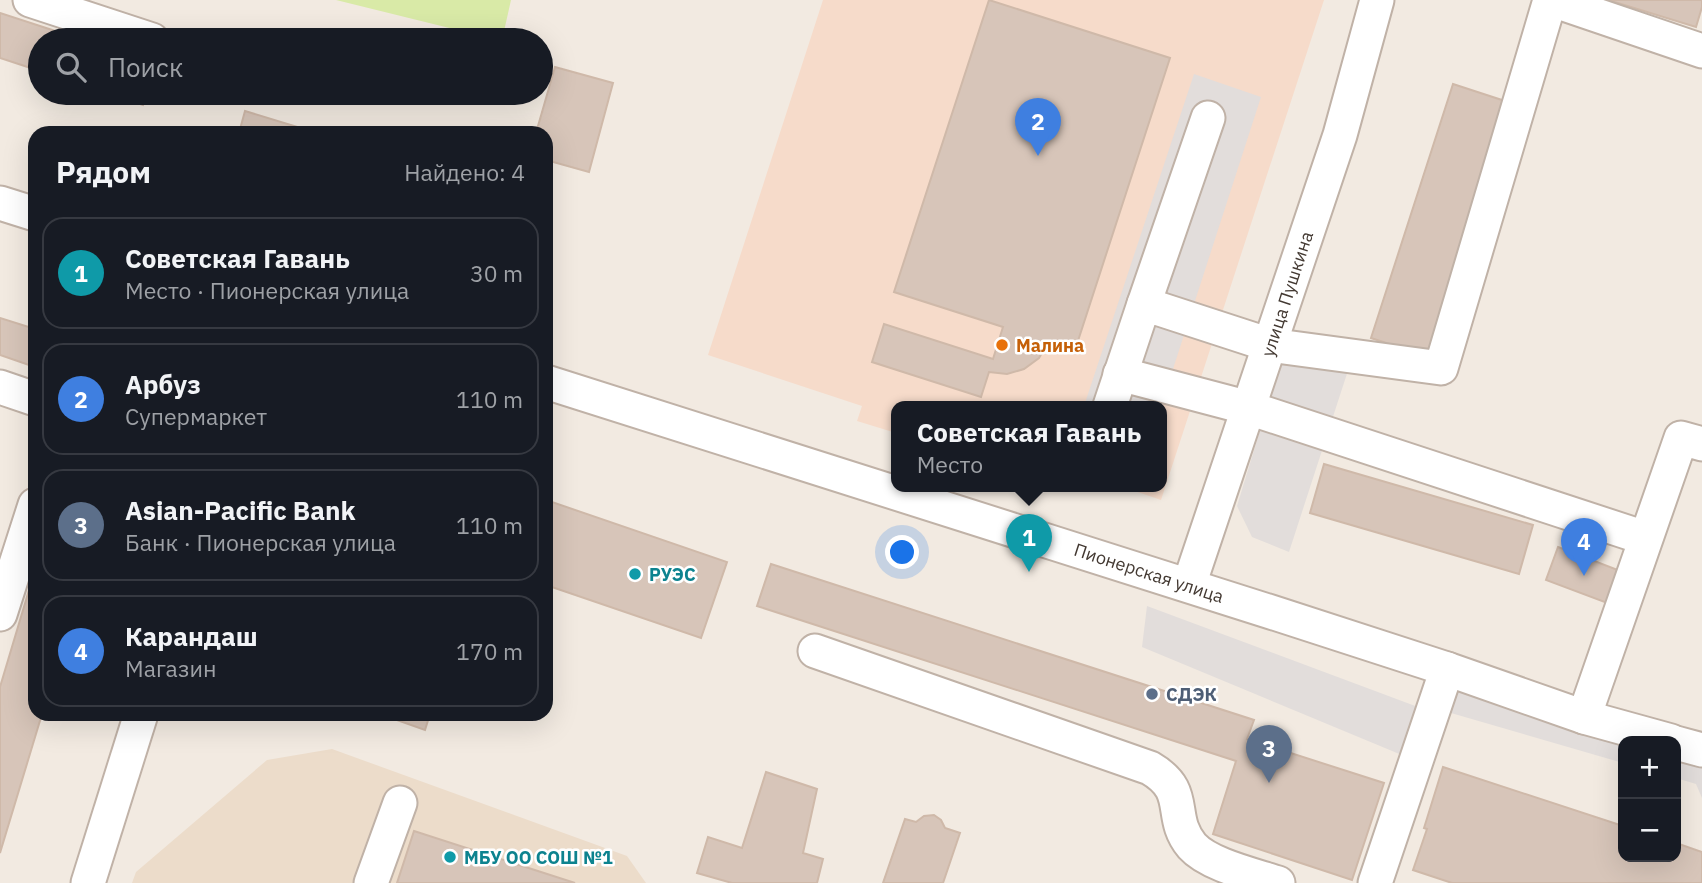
<!DOCTYPE html>
<html lang="ru">
<meta charset="utf-8">
<style>
body{margin:0;font-family:"IBM Plex Sans",sans-serif;background:#20242c;color:#f1f3f6}
.controls{position:absolute;right:21px;bottom:21px;display:grid;overflow:hidden;border-radius:14px;box-shadow:0 7px 28px #0002}
.controls button{width:63px;height:63px;display:grid;place-items:center;padding:0;border:0;border-bottom:2px solid #363941;background:#171b24;color:#f1f3f6;font:35px sans-serif}
.you{position:absolute;left:903px;top:553px;width:24px;height:24px;margin:-18px;border:5px solid #fff;border-radius:50%;background:#1a73e8;box-shadow:0 0 0 10px #1a73e833}
.badge{display:grid;place-items:center;width:46px;height:46px;border-radius:50%;background:#ff0b17;color:#fff;font-size:23px;font-weight:700}
.pin{position:absolute;translate:-50% -58px;filter:drop-shadow(0 2px 4px #0008)}
.pin::after{content:'';position:absolute;top:37px;width:24px;height:21px;background:inherit;clip-path:polygon(0 0,100% 0,50% 100%)}
.popup{position:absolute;left:891px;top:401px;width:276px;height:91px;box-sizing:border-box;display:grid;place-content:center;border-radius:14px;background:#171b24;filter:drop-shadow(0 2px 5px #0005);font-size:23px;white-space:nowrap;color:#9ea1a6}
.popup b{font-size:26px;color:#f1f3f6}
.popup::after{content:'';position:absolute;left:50%;top:100%;margin-left:-14px;border:14px solid transparent;border-top-color:#171b24}
.list{margin:0;padding:0;list-style:none}
h2{display:flex;justify-content:space-between;align-items:center;height:91px;margin:0;padding:0 28px;font-size:30px}
h2 small{font-size:23px;font-weight:400;color:#9ea1a6}
.list li{display:grid;grid-template-columns:46px 1fr auto;gap:21px;align-items:center;box-sizing:border-box;height:112px;margin:0 14px 14px;padding:0 14px;border:2px solid #363941;border-radius:21px}
.list b{display:block;font-size:26px;white-space:nowrap}
.list p{margin:0;font-size:23px;white-space:nowrap;color:#9ea1a6}
.list em{font-size:23px;font-style:normal;color:#9ea1a6}
.icon{flex:none;width:38px;height:38px;fill:none;stroke:currentColor;stroke-width:2;stroke-linecap:round;stroke-linejoin:round}
.map{position:relative;flex:none;width:1702px;height:883px;overflow:hidden}
.search{position:absolute;background:#171b24;box-shadow:0 7px 28px #0002;left:28px;top:28px;width:525px;height:77px;display:flex;align-items:center;gap:18px;box-sizing:border-box;padding:0 24px;border-radius:38px;color:#9ea1a6;font-size:26px}
.panel{position:absolute;background:#171b24;box-shadow:0 7px 28px #0002;left:28px;top:126px;width:525px;height:595px;border-radius:21px}
.map>svg:first-child{display:block}
.commercial{fill:#f6dbca}
.education{fill:#ecdcca}
.green{fill:#d9eaa7}
.parking{fill:#e2dddb}
.building{fill:#d7c5b9;stroke:#cfb9a9;stroke-width:2}
.lines{fill:none;stroke-linecap:round;stroke-linejoin:round}
.minor-casing{stroke:#c0b2a7;stroke-width:37}
.minor{stroke:#fff;stroke-width:33}
.food-dot{fill:#e8710a;stroke:#fff;stroke-width:2.5}
.culture-dot{fill:#0f9aa8;stroke:#fff;stroke-width:2.5}
.service-dot{fill:#5c6f8a;stroke:#fff;stroke-width:2.5}
.labels{text-anchor:middle;dominant-baseline:central;stroke-width:5;stroke-linejoin:round;paint-order:stroke}
.street-label{font-size:18px;fill:#433932;stroke:#fff}
.food-label{font-size:18px;font-weight:bold;fill:#c56008;stroke:#fff;text-anchor:start}
.culture-label{font-size:18px;font-weight:bold;fill:#0d838f;stroke:#fff;text-anchor:start}
.service-label{font-size:18px;font-weight:bold;fill:#4e5e75;stroke:#fff;text-anchor:start}
</style>
<div class="map">
<svg width="1702" height="883" viewBox="0 0 1702 883">
<rect width="100%" height="100%" fill="#f2eae1"/>
<polygon class="commercial" points="823,0 1324,0 1161,500 1120,486 1162,486 1162,406 896,406 896,433 857,421 862,406 708,355"/>
<polygon class="education" points="332,749 627,856 646,883 132,883 136,872 267,760"/>
<polygon class="green" points="336,0 511,0 502,40 498,40"/>
<g class="parking">
<polygon points="1194,74 1261,97 1161,406 1084,406"/>
<polygon points="1291,329 1355,349 1289,552 1252,537 1237,506"/>
<polygon points="1147,606 1426,710 1409,758 1142,647"/>
<polygon points="1455,685 1623,741 1623,763 1451,713"/>
<polygon points="1676,753 1702,761 1702,798 1696,784 1676,778"/>
</g>
<g class="building">
<polygon points="989,0 1170,58 1075,350 1048,342 1039,358 1024,369 1007,374 989,372 981,397 872,362 884,324 993,359 1003,327 894,292"/>
<polygon points="1608,0 1702,0 1702,7 1696,27"/>
<polygon points="0,13 83,40 40,40 40,71 0,58"/>
<polygon points="555,67 613,83 589,172 546,160 546,133 536,133"/>
<polygon points="1453,84 1511,103 1429,357 1371,338"/>
<polygon points="106,93 147,93 143,105"/>
<polygon points="245,111 307,130 306,133 239,133"/>
<polygon points="0,318 35,329 35,367 0,355"/>
<polygon points="1324,464 1533,525 1519,574 1310,513"/>
<polygon points="546,500 727,562 701,638 546,585"/>
<polygon points="1558,547 1623,572 1610,604 1546,580"/>
<polygon points="771,564 1254,720 1247,739 1384,783 1352,880 1213,834 1236,761 757,606"/>
<polygon points="35,570 35,714 42,714 0,853 0,687"/>
<polygon points="380,714 430,714 425,730"/>
<polygon points="1443,767 1623,826 1623,857 1676,857 1676,843 1702,852 1702,883 1452,883 1413,870 1427,829 1424,828"/>
<polygon points="766,772 817,789 803,853 823,859 817,883 732,883 697,873 708,837 742,848"/>
<polygon points="934,815 941,820 945,828 960,833 943,883 883,883 905,819 916,822 924,816"/>
<polygon points="414,831 575,883 397,883"/>
</g>
<g class="lines">
<defs>
<g id="minor">
<polyline points="30,0 152,40"/>
<polyline points="1552,0 1702,51"/>
<polyline points="0,203 35,214"/>
<polyline points="1144,304 1208,118"/>
<polyline points="1120,374 1249,408 1645,538"/>
<polyline points="546,382 1271,612 1447,669 1584,717 1671,741"/>
<polyline points="0,387 35,399"/>
<polyline points="1110,406 1144,304 1270,345 1441,368 1550,0"/>
<polyline points="1189,585 1340,135 1377,0"/>
<polyline points="0,614 35,505"/>
<path d="M 815,651 L 1150,768 C 1191,792 1167,816 1192,846 C 1209,865 1254,875 1278,883"/>
<polyline points="1584,717 1681,438 1702,444"/>
<polyline points="1676,743 1702,750"/>
<polyline points="88,883 141,714"/>
<polyline points="371,883 400,803"/>
<polyline points="1375,883 1447,669"/>
</g>
</defs>
<use href="#minor" class="minor-casing"/>
<use href="#minor" class="minor"/>
</g>
<circle class="food-dot" cx="1002" cy="345" r="7"/>
<g class="culture-dot">
<circle cx="635" cy="574" r="7"/>
<circle cx="450" cy="857" r="7"/>
</g>
<circle class="service-dot" cx="1152" cy="694" r="7"/>
<g class="labels">
<g class="street-label">
<text transform="translate(1287 294) rotate(-72)">улица Пушкина</text>
<text transform="translate(1149 573) rotate(18)">Пионерская улица</text>
</g>
<g class="food-label">
<text x="1016" y="345">Малина</text>
</g>
<g class="culture-label">
<text x="649" y="574">РУЭС</text>
<text x="464" y="857">МБУ ОО СОШ №1</text>
</g>
<g class="service-label">
<text x="1166" y="694">СДЭК</text>
</g>
</g>
</svg>
<div class="controls">
<button>+</button>
<button>−</button>
</div>
<div class="you"></div>
<div class="pin badge" style="left:1029px;top:572px;background:#0f9aa8">1</div>
<div class="popup"><b>Советская Гавань</b>Место</div>
<div class="pin badge" style="left:1038px;top:156px;background:#3f7fe0">2</div>
<div class="pin badge" style="left:1269px;top:783px;background:#5c6f8a">3</div>
<div class="pin badge" style="left:1584px;top:576px;background:#3f7fe0">4</div>
<div class="search"><svg class="icon" aria-label="search" viewBox="0 0 24 24"><circle cx="10" cy="10" r="6"/><path d="M15 15l6 6"/></svg>Поиск</div>
<section class="panel">
<h2>Рядом<small>Найдено: 4</small></h2>
<ul class="list">
<li><span class="badge" style="background:#0f9aa8">1</span><div><b>Советская Гавань</b><p>Место · Пионерская улица</p></div><em>30 m</em></li>
<li><span class="badge" style="background:#3f7fe0">2</span><div><b>Арбуз</b><p>Супермаркет</p></div><em>110 m</em></li>
<li><span class="badge" style="background:#5c6f8a">3</span><div><b>Asian-Pacific Bank</b><p>Банк · Пионерская улица</p></div><em>110 m</em></li>
<li><span class="badge" style="background:#3f7fe0">4</span><div><b>Карандаш</b><p>Магазин</p></div><em>170 m</em></li>
</ul>
</section>
</div>
